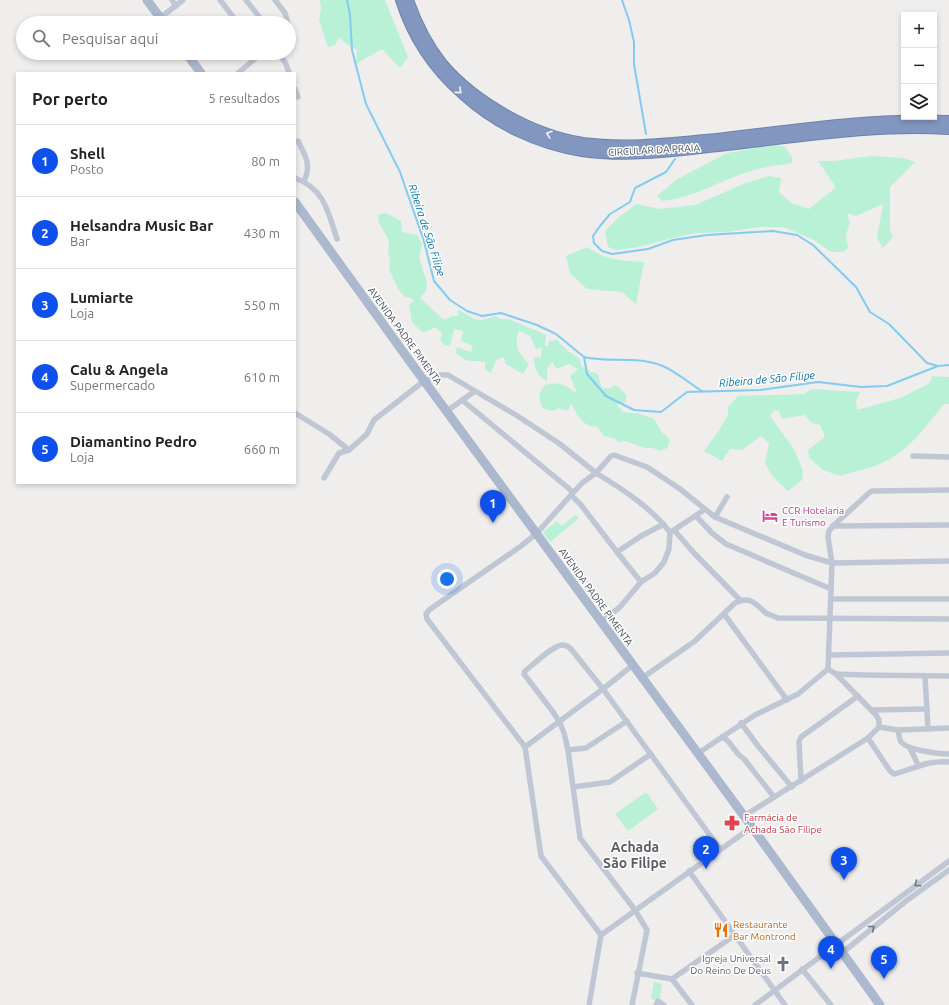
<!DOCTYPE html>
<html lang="pt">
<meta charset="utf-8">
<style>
body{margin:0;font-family:Ubuntu,sans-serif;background:#f6f6f6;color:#222}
.controls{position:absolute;right:12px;top:12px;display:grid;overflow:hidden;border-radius:0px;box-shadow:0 2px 6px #0003}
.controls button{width:36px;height:36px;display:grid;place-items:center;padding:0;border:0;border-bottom:1px solid #e0e0e0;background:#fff;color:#222;font:20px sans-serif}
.you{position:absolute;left:447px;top:579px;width:14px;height:14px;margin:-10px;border:3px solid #fff;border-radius:50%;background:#1a73e8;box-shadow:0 0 0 6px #1a73e833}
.badge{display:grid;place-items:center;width:26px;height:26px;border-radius:50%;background:#0e50e9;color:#fff;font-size:13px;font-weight:700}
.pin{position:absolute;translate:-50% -33px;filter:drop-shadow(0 1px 2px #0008)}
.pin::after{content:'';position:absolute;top:21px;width:14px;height:12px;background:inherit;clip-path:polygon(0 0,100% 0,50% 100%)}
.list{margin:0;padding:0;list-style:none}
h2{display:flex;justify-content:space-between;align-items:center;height:52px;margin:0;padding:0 16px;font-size:17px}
h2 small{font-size:13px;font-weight:400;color:#767676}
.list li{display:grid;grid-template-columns:26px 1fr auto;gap:12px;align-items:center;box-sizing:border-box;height:72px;padding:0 16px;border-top:1px solid #e0e0e0}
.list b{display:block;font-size:15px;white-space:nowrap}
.list p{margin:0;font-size:13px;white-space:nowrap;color:#767676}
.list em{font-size:13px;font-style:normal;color:#767676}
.icon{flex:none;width:22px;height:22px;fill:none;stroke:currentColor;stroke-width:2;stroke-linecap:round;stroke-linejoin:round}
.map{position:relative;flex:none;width:949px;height:1005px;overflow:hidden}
.search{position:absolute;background:#fff;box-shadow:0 2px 6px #0003;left:16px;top:16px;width:280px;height:44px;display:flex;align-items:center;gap:10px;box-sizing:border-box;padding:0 14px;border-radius:22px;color:#767676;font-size:15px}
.panel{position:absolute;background:#fff;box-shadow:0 2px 6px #0003;left:16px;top:72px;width:280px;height:412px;border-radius:0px}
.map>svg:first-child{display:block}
.green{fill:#b8f1d6}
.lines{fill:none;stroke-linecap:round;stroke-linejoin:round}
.stream{stroke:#82cbf1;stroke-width:2}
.highway-casing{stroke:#6d82ab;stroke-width:12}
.street{stroke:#c0c7d4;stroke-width:5.5}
.primary{stroke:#abb8ce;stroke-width:9}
.highway{stroke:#8297c0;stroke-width:10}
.oneway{stroke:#f2f5f9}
.oneway2{stroke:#6f7886}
.labels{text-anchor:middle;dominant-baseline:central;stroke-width:3;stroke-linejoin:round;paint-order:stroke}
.street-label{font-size:10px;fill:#444e5c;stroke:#fff}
.hotel-label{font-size:10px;fill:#b23c85;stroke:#fff;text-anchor:start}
.health-label{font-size:10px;fill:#be3a42;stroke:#fff;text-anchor:start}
.food-label{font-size:10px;fill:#c56008;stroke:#fff;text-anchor:start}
.worship-label{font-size:10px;fill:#5b616d;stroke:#fff;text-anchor:end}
.water-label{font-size:11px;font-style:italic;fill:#0474af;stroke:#fff}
.district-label{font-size:14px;font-weight:bold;fill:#595c63;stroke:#fff}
</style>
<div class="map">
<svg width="949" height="1005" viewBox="0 0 949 1005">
<rect width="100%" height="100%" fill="#f0eded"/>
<g class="green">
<polygon points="320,0 385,0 408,57 400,68 382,49 356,64 357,50 345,43 339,37 335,45 328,47 319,20 321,8"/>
<path d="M 776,145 L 785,147 L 792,157 L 792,163 C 781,165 769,166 758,169 C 725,177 696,198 662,201 L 657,196 L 676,180 L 727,153 Z"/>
<polygon points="871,156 903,158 915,162 890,187 890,231 893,237 883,248 877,238 883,204 856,216 847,213 850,222 846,235 848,248 843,252 831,252 814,240 786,228 779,227 759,227 727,232 697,233 673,238 639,247 616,250 608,247 605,231 618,218 636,204 660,209 695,205 746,183 768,176 781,178 779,192 791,203 809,209 834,189 835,186 818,161 835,161"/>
<path d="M 386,213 L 401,221 L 402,232 L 417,235 L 422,244 L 419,258 L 427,282 L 426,291 L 420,298 L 444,320 L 452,316 L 458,316 L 458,310 C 476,319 476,324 495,316 L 502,319 L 509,319 L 546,335 L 545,346 L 548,346 L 549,341 L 557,340 L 568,351 L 580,359 L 581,366 L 591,372 L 598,374 L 601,387 L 608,389 L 617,385 L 626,395 L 626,402 L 617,405 L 623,412 L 637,413 L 654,419 L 661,431 L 670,440 L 667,448 L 659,451 L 653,448 L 645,448 L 625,441 L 619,442 L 613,438 L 604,436 L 597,426 C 583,429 577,413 571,403 L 568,411 L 559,408 L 552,411 L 542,408 L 539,394 L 545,385 C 561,381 564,386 577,393 L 570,376 L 578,369 L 569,364 L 557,369 L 552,362 L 547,369 L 547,381 C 537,376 534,368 534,357 L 541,358 L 541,349 L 544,347 L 536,349 L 530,336 L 519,331 C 513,345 519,353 529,364 L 523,374 L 506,364 L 504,357 L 496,360 L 491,373 L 485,370 L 485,362 C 472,360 467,364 456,353 L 457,347 L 471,352 L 473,346 L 461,341 L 463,331 L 454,329 L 450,346 L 444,345 L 440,340 L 442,333 L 435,327 L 428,331 L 422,332 L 412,322 L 409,305 L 414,301 L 409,297 L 405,297 L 398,289 L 389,269 L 390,261 L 388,251 L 389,240 L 379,223 L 378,215 Z"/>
<path d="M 587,247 C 605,260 622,261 644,262 L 636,304 L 622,292 L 587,289 L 570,273 L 566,256 Z"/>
<path d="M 932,376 L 949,377 L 949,404 L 944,404 C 926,426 908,452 882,463 C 869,469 854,471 841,476 L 823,470 L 809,458 L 808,450 L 825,437 L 820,425 L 811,423 L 805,415 L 782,419 L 779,411 L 774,410 L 770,416 L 794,449 L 803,471 L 802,480 L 788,491 L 773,477 L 765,463 L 769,443 L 761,436 L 742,450 L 730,449 L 722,461 L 704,451 L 718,432 L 728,415 L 728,407 L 738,396 L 804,394 L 811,389 L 860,392 L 856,401 L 857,410 L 900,398 L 930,383 Z"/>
<polygon points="575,515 579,518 550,542 543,532 557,521 562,526"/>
<polygon points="646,792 658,809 628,831 615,814"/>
<polygon points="654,982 662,984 660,998 657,1000 651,999"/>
</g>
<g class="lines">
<g class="stream">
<polyline points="347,0 350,15 352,50 366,104 400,172 424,241 434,281 450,300 467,311 482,316 501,313 537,325 556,334 584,357 587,374 606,396 634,410 661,412 687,392 760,390 818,382 861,387 887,386 938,366 949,365"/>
<polyline points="622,0 629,20 634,42 634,64 646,134"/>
<polyline points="675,159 666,172 635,188 630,202 610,214 600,226 593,236 594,243 602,251 612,254 648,249 673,240 707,235 773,231 797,235 813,245 856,287 870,312 889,324 927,363 938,366"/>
<path d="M 584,357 C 609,363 636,356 660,365 C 673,369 690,384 702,391"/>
</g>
<defs>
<g id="highway">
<path d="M 401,0 C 413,38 433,68 463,94 C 496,124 538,144 582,151 C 623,157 667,152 708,147 C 788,139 869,124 949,129"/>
<path d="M 408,0 C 416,23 427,45 442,64 C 475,103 533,135 583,143 C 627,149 673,143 716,139 C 794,130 871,118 949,121"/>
</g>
</defs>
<use href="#highway" class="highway-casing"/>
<g class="street">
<polyline points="172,0 176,6"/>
<polyline points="220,0 238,23"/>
<polyline points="246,0 264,23"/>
<polyline points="275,0 285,13 288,23"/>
<polyline points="160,18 183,0"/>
<polyline points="279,53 286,64 289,73"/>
<polyline points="238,73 262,53"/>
<polyline points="295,89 298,97"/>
<path d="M 298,141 C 305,155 312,165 304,181"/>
<path d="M 295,178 C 325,189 328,212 337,239"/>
<polyline points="462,400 573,492"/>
<polyline points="447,411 475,391 516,415 560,444 596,473 611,456 614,455 647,467 680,489 715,517 805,555 832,563 949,561"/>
<polyline points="295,413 329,434 349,450"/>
<polyline points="913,456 949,457"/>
<polyline points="324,478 339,453 349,450 367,434 374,420 424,381 440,375 448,375 475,391"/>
<path d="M 571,495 L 582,483 L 596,473 C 624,490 650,507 670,532 L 669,549 L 664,562 L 655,573 L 641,582 L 620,607 L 601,622"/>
<polyline points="696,516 712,533 726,544 831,589"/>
<polyline points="715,517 727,497"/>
<polyline points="833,526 949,525"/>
<polyline points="674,530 694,553 740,600"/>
<polyline points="671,532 704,510"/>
<polyline points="617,552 641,536 664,524"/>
<polyline points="831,599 949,599"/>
<polyline points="724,614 787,700"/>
<polyline points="829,655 949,653"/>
<path d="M 836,674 C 874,676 911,675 949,676"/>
<polyline points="925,676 928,729"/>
<path d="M 642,678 L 695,641 L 735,603 C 751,595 755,604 766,613 C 769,615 774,616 778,618 L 949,619"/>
<polyline points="872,710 927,709"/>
<polyline points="741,723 758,746 792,787"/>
<polyline points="879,727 898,730 949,728"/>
<path d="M 898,730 C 899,734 899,738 901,742 C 908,750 938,754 949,754"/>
<polyline points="722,737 728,741 738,754 744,759 774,797"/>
<path d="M 868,738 L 890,771 L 894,774 C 914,769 927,760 949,762"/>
<polyline points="525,747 603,689 633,665"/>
<polyline points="910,748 918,765"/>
<polyline points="568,750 586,748 627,721"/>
<polyline points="697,754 755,715 798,694 828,669 832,563 828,537 829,531 833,526 869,493 872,491 949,490"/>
<polyline points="801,781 799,742 801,737 858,696"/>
<polyline points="573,787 610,782 651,754"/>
<polyline points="744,816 868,738 879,727 879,720 876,715 836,674 828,669"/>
<polyline points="689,871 785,1005"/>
<polyline points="601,935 541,856 525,747 427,619 426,614 429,610 521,546 536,534 571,495 581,505 617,552 641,582"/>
<polyline points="842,953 906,901 949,870"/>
<polyline points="802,969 831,1005"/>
<polyline points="637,973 672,979 692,1005"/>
<polyline points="672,979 735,935"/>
<polyline points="589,1005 601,935 752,827"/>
<path d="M 632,1005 L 647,930 L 635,910 L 580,838 L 568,750 L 564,733 L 560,723 L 553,712 L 524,674 L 525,671 C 533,665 554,644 563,645 C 567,645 569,647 571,649 L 603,689 L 720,849"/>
<polyline points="656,1005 658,1001 664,1005"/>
<polyline points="755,1005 949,861"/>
</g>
<g class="primary">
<polyline points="147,0 164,23"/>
<polyline points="186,53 201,73"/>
<polyline points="295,202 414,367 744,816 880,1005"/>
</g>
<use href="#highway" class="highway"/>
</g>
<defs><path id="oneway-chevron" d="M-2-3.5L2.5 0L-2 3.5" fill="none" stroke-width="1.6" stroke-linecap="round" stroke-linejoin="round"/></defs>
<g class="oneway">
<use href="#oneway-chevron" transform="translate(459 91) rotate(41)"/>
<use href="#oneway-chevron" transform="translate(549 134) rotate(-161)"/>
</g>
<g class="oneway2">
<use href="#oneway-chevron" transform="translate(917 884) rotate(143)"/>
<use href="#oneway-chevron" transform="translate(872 928) rotate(-38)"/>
</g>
<defs>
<symbol id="hotel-bare" viewBox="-9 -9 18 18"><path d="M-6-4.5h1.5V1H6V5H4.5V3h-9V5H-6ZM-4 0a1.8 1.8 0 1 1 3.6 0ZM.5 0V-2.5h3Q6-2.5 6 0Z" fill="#d1479c" stroke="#fff" stroke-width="2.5" paint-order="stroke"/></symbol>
<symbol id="pharmacy-bare" viewBox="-9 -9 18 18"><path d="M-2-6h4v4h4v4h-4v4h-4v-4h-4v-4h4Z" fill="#e0444e" stroke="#fff" stroke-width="2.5" paint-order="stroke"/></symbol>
<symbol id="restaurant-bare" viewBox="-9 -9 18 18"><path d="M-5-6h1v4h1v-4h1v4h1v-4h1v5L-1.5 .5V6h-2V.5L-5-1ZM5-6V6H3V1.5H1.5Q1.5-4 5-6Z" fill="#e8710a" stroke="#fff" stroke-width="2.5" paint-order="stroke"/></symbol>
<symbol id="church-bare" viewBox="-9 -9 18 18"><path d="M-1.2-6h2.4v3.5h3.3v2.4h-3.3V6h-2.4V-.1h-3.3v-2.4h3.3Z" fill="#6b7280" stroke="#fff" stroke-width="2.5" paint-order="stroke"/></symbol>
</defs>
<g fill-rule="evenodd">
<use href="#hotel-bare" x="759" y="505" width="22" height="22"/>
<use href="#pharmacy-bare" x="721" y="812" width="22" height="22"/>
<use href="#restaurant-bare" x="710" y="919" width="22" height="22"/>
<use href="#church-bare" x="772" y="953" width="22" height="22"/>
</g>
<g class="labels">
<g class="street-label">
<text transform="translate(654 150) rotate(-3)">CIRCULAR DA PRAIA</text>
<text transform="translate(405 336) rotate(54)">AVENIDA PADRE PIMENTA</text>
<text transform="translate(596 597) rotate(54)">AVENIDA PADRE PIMENTA</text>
</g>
<g class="hotel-label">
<text x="782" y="510">CCR Hotelaria<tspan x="782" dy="12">E Turismo</tspan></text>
</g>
<g class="health-label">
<text x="744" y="817">Farmácia de<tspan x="744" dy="12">Achada São Filipe</tspan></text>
</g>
<g class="food-label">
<text x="733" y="924">Restaurante<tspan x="733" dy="12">Bar Montrond</tspan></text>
</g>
<g class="worship-label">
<text x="771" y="958">Igreja Universal<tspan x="771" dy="12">Do Reino De Deus</tspan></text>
</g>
<g class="water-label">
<text transform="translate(427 230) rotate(72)">Ribeira de São Filipe</text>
<text transform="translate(767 379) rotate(-5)">Ribeira de São Filipe</text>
</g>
<g class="district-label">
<text x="635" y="847">Achada<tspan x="635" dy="16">São Filipe</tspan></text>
</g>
</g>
</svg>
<div class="controls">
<button>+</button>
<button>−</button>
<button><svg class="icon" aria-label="layers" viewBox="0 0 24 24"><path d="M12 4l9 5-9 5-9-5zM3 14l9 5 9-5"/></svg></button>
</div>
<div class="you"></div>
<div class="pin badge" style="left:493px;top:523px">1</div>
<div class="pin badge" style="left:706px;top:869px">2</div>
<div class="pin badge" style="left:844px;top:880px">3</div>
<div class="pin badge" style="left:831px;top:969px">4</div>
<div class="pin badge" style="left:884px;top:979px">5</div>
<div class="search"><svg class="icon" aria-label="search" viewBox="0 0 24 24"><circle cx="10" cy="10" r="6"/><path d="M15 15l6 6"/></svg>Pesquisar aqui</div>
<section class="panel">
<h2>Por perto<small>5 resultados</small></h2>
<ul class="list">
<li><span class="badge">1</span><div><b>Shell</b><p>Posto</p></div><em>80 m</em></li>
<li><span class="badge">2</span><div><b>Helsandra Music Bar</b><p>Bar</p></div><em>430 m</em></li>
<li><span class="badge">3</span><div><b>Lumiarte</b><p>Loja</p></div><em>550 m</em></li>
<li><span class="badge">4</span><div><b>Calu &amp; Angela</b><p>Supermercado</p></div><em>610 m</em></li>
<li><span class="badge">5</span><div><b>Diamantino Pedro</b><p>Loja</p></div><em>660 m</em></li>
</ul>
</section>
</div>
